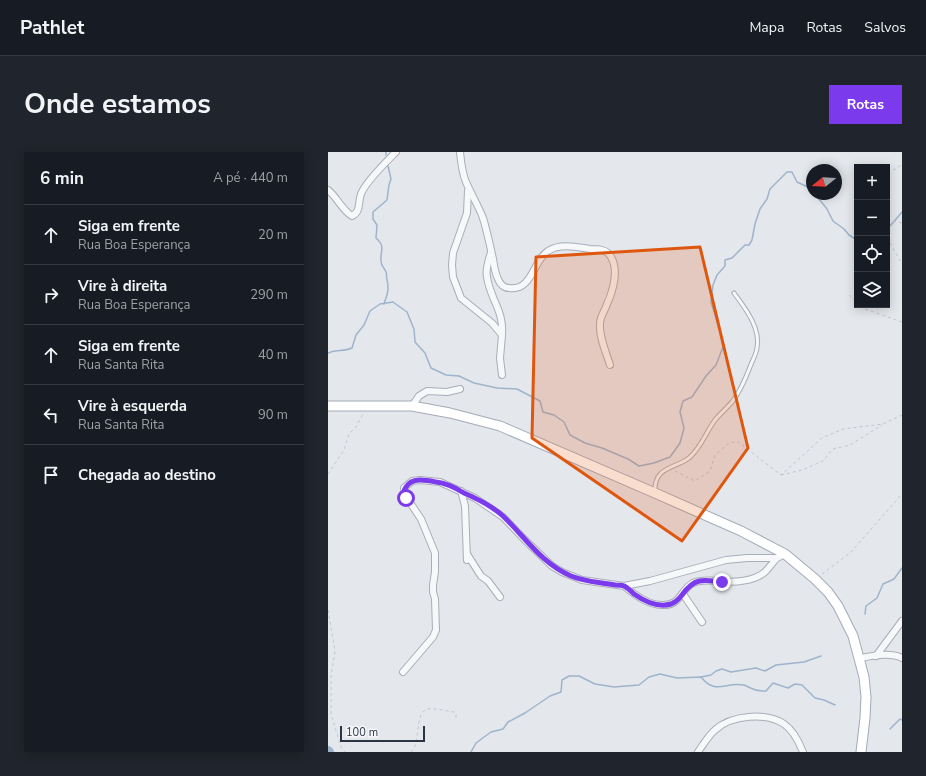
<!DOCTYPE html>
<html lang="pt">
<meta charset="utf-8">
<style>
body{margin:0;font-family:"Nunito Sans",sans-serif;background:#20242c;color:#f1f3f6}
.controls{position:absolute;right:12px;top:12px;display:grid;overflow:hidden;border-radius:0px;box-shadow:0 2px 10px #0003}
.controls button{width:36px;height:36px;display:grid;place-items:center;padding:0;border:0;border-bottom:1px solid #363941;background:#171b24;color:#f1f3f6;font:20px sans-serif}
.compass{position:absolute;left:478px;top:12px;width:36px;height:36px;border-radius:50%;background:#171b24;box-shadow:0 2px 10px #0003;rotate:252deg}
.scale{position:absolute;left:12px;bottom:10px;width:85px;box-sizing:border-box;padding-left:4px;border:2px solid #2b3445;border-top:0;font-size:11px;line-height:14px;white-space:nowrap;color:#2b3445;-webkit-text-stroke:3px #f4f6f9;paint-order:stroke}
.stop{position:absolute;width:12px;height:12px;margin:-9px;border:3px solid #7c3aed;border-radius:50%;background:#fff}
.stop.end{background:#7c3aed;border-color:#fff;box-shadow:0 1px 4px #0008}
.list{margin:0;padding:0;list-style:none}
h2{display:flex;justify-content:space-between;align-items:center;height:52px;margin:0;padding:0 16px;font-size:17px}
h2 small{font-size:13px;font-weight:400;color:#9ea1a6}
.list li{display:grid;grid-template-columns:26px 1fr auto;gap:12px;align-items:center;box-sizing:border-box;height:60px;padding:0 16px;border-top:1px solid #363941}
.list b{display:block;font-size:15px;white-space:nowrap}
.list p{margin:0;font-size:13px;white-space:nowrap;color:#9ea1a6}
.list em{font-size:13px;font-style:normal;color:#9ea1a6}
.icon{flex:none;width:22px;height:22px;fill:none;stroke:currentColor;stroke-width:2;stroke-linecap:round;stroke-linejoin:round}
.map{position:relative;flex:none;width:574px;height:600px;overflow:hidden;border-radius:0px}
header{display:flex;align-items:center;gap:24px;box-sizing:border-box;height:56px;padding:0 20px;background:#171b24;border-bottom:1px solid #363941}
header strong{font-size:19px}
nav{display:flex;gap:22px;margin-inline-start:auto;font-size:14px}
.intro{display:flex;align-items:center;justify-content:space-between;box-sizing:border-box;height:96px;padding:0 24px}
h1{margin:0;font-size:28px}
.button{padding:10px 18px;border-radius:0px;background:#7c3aed;color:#fff;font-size:14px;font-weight:700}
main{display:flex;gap:24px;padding:0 24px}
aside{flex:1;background:#171b24;border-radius:0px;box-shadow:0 2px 10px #0003}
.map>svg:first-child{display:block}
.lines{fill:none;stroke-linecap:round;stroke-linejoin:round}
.stream{stroke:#9fb4cc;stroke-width:1.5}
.river{stroke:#9fb4cc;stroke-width:10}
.lane-casing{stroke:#a9aeb7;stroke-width:5}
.street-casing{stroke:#a9aeb7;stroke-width:8}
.primary-casing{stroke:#a3abb8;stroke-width:11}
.path{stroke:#c2c5cb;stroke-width:1;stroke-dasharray:3 3;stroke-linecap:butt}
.lane{stroke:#f7f8fa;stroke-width:3}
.street{stroke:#f7f8fa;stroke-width:6}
.primary{stroke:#fff;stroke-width:9}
.route{stroke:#7c3aed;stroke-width:5}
.marked{fill:#df570f;fill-opacity:0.2;stroke:#df570f;stroke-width:3;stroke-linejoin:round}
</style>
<header>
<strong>Pathlet</strong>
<nav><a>Mapa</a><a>Rotas</a><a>Salvos</a></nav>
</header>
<div class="intro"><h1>Onde estamos</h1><a class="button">Rotas</a></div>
<main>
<aside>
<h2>6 min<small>A pé · 440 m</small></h2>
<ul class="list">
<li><svg class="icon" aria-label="ahead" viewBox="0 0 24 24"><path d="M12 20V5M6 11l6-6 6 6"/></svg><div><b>Siga em frente</b><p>Rua Boa Esperança</p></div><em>20 m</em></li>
<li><svg class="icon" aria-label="right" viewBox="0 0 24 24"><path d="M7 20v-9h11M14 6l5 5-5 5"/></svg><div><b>Vire à direita</b><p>Rua Boa Esperança</p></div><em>290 m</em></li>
<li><svg class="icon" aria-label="ahead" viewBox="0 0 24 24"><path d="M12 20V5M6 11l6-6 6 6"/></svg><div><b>Siga em frente</b><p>Rua Santa Rita</p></div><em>40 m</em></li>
<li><svg class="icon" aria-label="left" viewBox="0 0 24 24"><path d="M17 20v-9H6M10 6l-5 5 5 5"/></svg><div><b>Vire à esquerda</b><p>Rua Santa Rita</p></div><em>90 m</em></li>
<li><svg class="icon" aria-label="arrive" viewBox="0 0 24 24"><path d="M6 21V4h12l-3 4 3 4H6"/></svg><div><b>Chegada ao destino</b></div></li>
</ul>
</aside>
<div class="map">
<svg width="574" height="600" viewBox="0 0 574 600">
<rect width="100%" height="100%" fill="#e4e7ec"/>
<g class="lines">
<g class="stream">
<polyline points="58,3 58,0"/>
<polyline points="487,42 499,57 505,69 516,77 521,83 529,88"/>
<polyline points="559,75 563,73 574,60"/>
<path d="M 56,152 C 60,140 61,139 59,127 C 58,125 59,122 58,120 C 57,116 53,115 53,109 C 52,98 58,95 48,86 L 49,73 L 45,67 L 45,60 L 59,48 L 61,33 L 63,27 L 60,14"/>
<path d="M 0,201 C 9,197 15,200 24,196 L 28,183 L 36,173 L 42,159 L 52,152 L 65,150 L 79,160 L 86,177 L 87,190 L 97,201 L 103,216 L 118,223 L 131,224 L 146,231 L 169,236 L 189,237 L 212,249 L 215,260 L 226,263 L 236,270 L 242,283 L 257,291 L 274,296 L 300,307 L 311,314 L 326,311 L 342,305 L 352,291 L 356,276 L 352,260 L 355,249 L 364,245 L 378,224 L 388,213 L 395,195 L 392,179 L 383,150 L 385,133 L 389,123 L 397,114 L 397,108 L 404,106 L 417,93 L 421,93 L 424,88 L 427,72 L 432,57 L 439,47 L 442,37 L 459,20 L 464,20 L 469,30 L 482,36 L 484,39"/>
<polyline points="537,462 538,454 549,446 555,432 566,427 574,416"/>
<polyline points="373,525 383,523 388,519 394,517 403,520 428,516 437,519 448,513 476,510 493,504"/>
<polyline points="562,577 572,567 574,568"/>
<path d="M 143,600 L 148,591 L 163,580 L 175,577 L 180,570 L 197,561 L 222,544 L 233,540 L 234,528 L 241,524 L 251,524 L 267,532 L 286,535 L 311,533 L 321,525 L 332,522 L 349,526 L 373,525 C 388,544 398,529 416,533 C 419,534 422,536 425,537 C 429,539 433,539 438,539 L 445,531 L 460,536 L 467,532 L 474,533 L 487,546 L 496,548 L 507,553"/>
</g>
<polyline class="river" points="0,599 1,600"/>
<defs>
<path id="lane" d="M 327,339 C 326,315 346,317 361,306 C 373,296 378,280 387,268 C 392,262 398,257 404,250 C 412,240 417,228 422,215 C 424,209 428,203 429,196 C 433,176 417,156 406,141"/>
<g id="street">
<path d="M 132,0 C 133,10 134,21 138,30 C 143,42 150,53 155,66 C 159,79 162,93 165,107 C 166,114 167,121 170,127 C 172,132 176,136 181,136 C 205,139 205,108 220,99 C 232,91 249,95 262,97 C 270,97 279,97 283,105 C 291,118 285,139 279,152 C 277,159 272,164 272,172 C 271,185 278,200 282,213"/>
<path d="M 0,38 C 9,45 14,58 24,64 C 33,60 30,50 33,42 C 38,29 58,10 68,0"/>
<polyline points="140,39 139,61 125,101 124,113 125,125 133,146 164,171 174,183 172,206 174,223"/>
<path d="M 163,100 C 161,108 157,117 159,125 C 162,147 176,158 174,183"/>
<polyline points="84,254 91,244 99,239 119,240 132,237"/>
<polyline points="133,339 137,354 139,408"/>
<polyline points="139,402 153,424 160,429 172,445"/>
<path d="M 296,434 C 307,443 320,453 334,453 C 353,454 352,438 365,431 C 374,427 383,429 393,429 C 406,431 426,429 437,420 C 441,416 445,410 449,406"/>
<polyline points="355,442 374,470"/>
<polyline points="548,504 574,469"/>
<path d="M 532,506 C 545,504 562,500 574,506"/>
<polyline points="75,520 105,485 108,478 107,447 105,440 105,433 107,420 107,401 93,367 77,343 76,336 84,329 92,328 112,330 147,346 175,365 196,387 224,414 234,420 254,428 296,434 322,429 398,408 419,406 449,406 457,402"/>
<path d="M 370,600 C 375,593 380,584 387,578 C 403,563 438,560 456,572 C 465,578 471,590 475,600"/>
</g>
<polyline id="primary" points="0,254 84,254 122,261 172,274 327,341 413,379 457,402 487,427 500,440 510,454 525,484 536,525 538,545 537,566 533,600"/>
</defs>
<use href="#lane" class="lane-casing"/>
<use href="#street" class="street-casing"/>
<use href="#primary" class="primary-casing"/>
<g class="path">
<polyline points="559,18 569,17 574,11"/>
<polyline points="559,68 574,71"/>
<polyline points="562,91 574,112"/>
<polyline points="521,143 529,150"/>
<polyline points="533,153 537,157 574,170"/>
<polyline points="347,319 367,329 382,319 387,303 400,292 409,289 453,323 494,286 515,277 555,272 574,263"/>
<polyline points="0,322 16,298 21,282 28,275 35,262"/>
<polyline points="453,323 474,318 495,309 505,297 522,293 554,273"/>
<polyline points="494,422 522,401 574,342"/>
<polyline points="0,458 7,499 3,525 3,562 13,595 17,600"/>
<path d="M 83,600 C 93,593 86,559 100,557 C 106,556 119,559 126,560 L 128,563 L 128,567"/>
</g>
<use href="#lane" class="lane"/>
<use href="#street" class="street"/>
<use href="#primary" class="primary"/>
</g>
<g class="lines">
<path class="route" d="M 78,346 C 76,342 75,339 78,335 C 84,325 98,328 108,330 C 118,331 128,336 136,341 C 150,347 164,354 175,364 C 197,385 214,412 243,424 C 257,430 272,430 287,433 C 290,433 294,433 296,434 C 300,436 303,439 306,442 C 316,449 330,456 343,452 C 348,450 351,447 354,443 C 366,426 375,427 394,430"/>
</g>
<path class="marked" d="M 372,95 L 420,296 L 354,389 L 204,286 L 208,105 Z"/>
</svg>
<div class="controls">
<button>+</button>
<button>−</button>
<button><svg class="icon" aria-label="locate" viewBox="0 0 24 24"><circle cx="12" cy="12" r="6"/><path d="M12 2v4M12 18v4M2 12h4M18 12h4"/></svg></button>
<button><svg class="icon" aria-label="layers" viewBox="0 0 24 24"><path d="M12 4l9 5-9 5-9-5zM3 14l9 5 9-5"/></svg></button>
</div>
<svg class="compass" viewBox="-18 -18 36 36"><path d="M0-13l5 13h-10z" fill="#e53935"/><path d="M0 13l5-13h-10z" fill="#9ea1a6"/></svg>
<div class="scale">100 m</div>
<div class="stop" style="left:78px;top:346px"></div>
<div class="stop end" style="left:394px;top:430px"></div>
</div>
</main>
